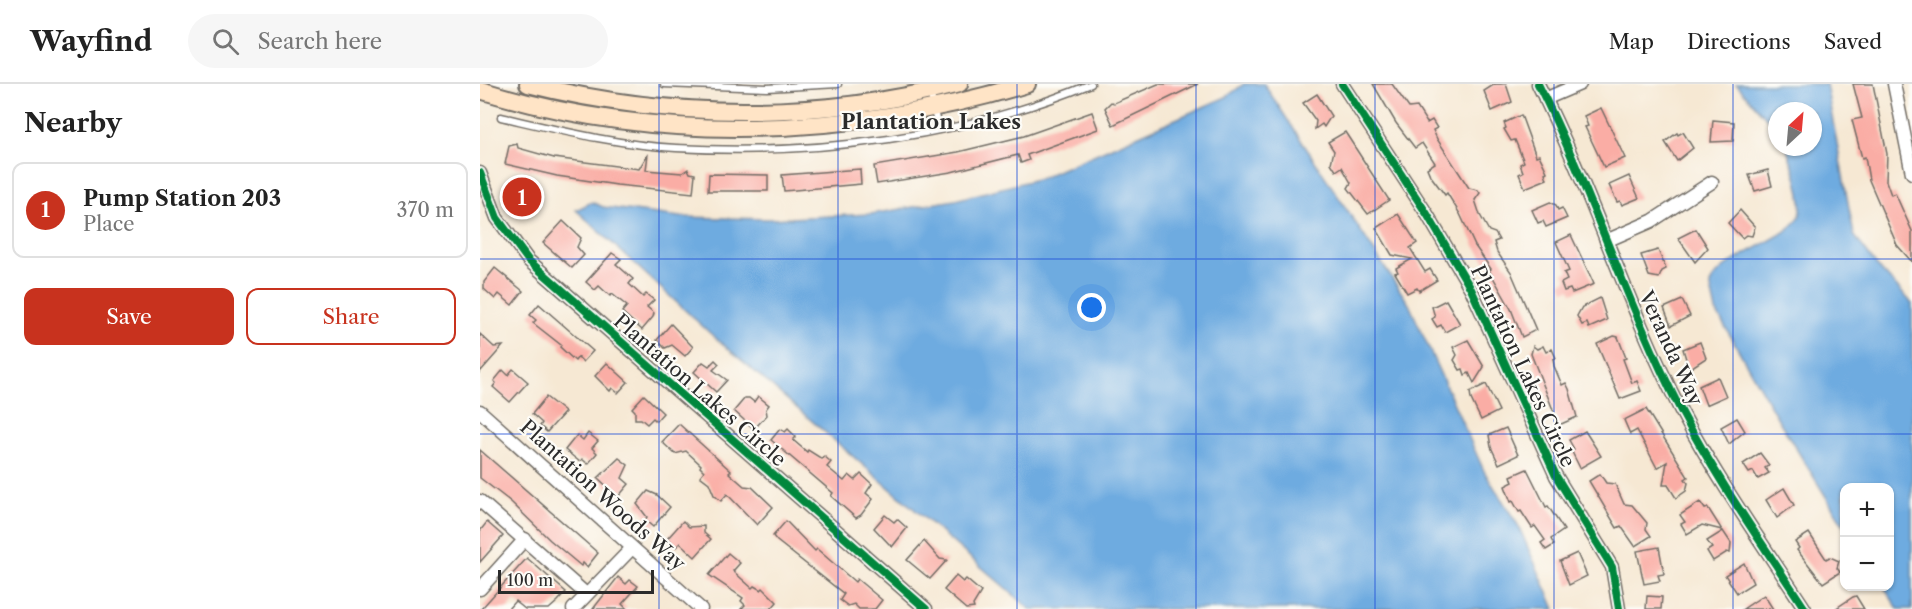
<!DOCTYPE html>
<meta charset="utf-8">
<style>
body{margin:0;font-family:"Libre Caslon Text",serif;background:#f6f6f6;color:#222}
.controls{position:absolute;right:18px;bottom:18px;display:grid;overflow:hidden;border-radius:12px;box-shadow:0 2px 4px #0004}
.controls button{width:54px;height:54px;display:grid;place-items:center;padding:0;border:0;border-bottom:2px solid #e0e0e0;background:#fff;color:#222;font:30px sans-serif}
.compass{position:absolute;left:1288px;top:18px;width:54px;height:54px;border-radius:50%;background:#fff;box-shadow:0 2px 4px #0004;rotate:26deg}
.scale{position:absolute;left:18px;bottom:15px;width:156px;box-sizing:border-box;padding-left:6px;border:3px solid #2b2b2b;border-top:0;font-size:16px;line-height:21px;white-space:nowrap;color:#2b2b2b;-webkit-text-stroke:4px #fdfcf7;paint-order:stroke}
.you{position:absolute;left:612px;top:224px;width:21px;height:21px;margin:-15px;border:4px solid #fff;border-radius:50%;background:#1a73e8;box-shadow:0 0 0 9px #1a73e833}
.badge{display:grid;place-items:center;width:39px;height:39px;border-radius:50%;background:#c8321e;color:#fff;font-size:20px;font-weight:700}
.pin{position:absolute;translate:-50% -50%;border:3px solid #fff;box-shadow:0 2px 6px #0006}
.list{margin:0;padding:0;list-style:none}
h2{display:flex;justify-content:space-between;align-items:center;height:78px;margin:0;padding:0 24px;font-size:26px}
h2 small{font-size:20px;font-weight:400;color:#767676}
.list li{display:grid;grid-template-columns:39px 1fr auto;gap:18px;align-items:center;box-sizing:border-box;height:96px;margin:0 12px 12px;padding:0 12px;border:2px solid #e0e0e0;border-radius:12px}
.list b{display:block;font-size:22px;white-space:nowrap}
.list p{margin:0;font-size:20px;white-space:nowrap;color:#767676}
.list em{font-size:20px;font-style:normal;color:#767676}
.actions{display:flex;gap:12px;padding:18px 24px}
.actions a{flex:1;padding:14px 0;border:2px solid #c8321e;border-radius:12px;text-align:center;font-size:21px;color:#c8321e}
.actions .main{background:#c8321e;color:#fff}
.icon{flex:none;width:33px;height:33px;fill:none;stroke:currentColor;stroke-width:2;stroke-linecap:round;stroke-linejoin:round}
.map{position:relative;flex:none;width:1432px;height:525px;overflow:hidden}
header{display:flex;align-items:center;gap:36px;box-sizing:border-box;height:84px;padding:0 30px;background:#fff;border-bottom:2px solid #e0e0e0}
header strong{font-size:28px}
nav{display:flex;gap:33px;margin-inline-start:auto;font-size:21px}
.search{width:420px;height:54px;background:#f6f6f6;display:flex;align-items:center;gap:15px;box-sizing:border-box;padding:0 21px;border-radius:33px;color:#767676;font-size:22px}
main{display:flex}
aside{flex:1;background:#fff}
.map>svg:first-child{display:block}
.water{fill:#6eabe0;stroke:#4c6b86;stroke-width:1.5}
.building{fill:#faada5}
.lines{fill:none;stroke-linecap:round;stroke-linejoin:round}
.lane-casing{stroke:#726d66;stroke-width:9}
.street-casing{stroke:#726d66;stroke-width:15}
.secondary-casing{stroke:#726d66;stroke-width:20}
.lane{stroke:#fff;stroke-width:6}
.street{stroke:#fff;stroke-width:12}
.secondary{stroke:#ffe4c6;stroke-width:16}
.cycleway-casing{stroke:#fdfcf7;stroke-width:11}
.cycleway{stroke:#00873e;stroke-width:8}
.grid{fill:none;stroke:#1d4ed8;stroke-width:1.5;stroke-opacity:0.55}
.labels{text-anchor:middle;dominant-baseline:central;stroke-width:4.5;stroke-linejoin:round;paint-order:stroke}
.street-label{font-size:20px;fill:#2b2b2b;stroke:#fdfcf7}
.neighbourhood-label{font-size:21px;font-weight:bold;fill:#2b2b2b;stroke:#fdfcf7}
</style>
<header>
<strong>Wayfind</strong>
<div class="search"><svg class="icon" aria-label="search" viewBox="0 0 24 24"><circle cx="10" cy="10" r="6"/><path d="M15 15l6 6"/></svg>Search here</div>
<nav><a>Map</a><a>Directions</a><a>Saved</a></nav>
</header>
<main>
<aside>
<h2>Nearby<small></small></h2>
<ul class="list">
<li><span class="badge">1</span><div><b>Pump Station 203</b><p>Place</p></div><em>370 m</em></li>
</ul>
<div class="actions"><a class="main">Save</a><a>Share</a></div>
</aside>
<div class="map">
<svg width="1432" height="525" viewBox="0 0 1432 525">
<rect width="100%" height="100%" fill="#fdfcf7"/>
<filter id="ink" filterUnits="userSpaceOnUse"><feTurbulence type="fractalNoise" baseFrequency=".0167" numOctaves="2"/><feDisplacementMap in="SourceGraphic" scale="12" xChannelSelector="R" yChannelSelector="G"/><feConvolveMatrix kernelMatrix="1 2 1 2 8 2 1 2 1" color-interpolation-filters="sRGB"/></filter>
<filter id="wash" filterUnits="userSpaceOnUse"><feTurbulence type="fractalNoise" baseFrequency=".008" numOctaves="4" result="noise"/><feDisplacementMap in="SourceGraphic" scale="24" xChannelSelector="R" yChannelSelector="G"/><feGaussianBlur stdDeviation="1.35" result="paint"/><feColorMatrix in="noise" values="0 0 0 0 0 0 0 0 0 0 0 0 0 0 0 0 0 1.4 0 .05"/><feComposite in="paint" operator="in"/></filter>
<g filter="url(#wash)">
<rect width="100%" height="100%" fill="#f6e8d3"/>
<g class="water">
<polygon points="764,0 784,0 929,220 1005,389 1038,441 1075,525 550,525 231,250 96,126 112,118 123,123 200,133 289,135 391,130 475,116 561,94 746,13"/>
<path d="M 1256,0 L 1346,0 L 1374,151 L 1397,182 L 1432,219 L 1432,525 L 1418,525 L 1404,503 L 1410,502 L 1410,404 L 1364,404 L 1364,442 L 1301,340 L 1236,227 L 1230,200 C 1245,168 1320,154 1321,126 C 1322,106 1313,82 1306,63 L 1333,63 L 1333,27 L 1297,27 L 1297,46 Z"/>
</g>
<g id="blocks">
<g class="building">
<polygon points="678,0 718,0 633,41 625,24 631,18 634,19"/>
<polygon points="893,0 912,0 929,24 937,23 947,39 952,36 957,44 953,46 957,55 989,104 998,106 1000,109 995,116 1000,131 1009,147 1015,149 1019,156 1014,158 1017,168 1031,188 1056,246 1042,253 1031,225 1009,186 1011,185 995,162 980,130 967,109 965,111 950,91 947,84 955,79 942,59 935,64 916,39"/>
<polygon points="1015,0 1026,0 1032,18 1012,27 1004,7"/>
<polygon points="1373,0 1393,0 1407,70 1406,97 1411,111 1415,109 1432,147 1432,178 1417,161 1389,96 1385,73 1382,74 1372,36 1382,34"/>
<polygon points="837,10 851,32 844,43 842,40 835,45 836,37 823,19"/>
<polygon points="1121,24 1145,74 1124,83 1105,43 1108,42 1104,32"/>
<polygon points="612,28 618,45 547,71 549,76 541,79 538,71 471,88 397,100 394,82 478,68 544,52"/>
<polygon points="1041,31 1056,72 1059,71 1067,88 1065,89 1067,95 1045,104 1039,90 1043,88 1040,80 1044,78 1035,56 1031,57 1024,45 1026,44 1024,39"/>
<polygon points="1233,36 1254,38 1253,57 1231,58"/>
<polygon points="865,48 909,116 888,130 868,104 871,99 862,83 856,87 851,79 854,67 848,58"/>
<polygon points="1203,48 1213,64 1197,77 1185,58 1197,49 1198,51"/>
<polygon points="37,60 38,64 74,74 159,85 168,70 166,86 202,89 208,85 210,89 215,90 213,109 137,101 77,92 25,80 29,62"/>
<polygon points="380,85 381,100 304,107 302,91"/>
<polygon points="1288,86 1292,102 1275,107 1269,91"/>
<polygon points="229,90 288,91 288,107 228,107"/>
<polygon points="1149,92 1159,114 1142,121 1140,117 1137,118 1129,101"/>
<polygon points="1070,118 1076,121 1078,126 1082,124 1087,134 1066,143 1063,137 1058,139 1052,126"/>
<polygon points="1260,126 1275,143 1272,152 1266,151 1262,154 1248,139"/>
<polygon points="918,130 937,159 930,164 945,188 950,185 957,196 939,207 937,204 927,209 915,189 918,188 916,184 932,175 912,171 896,144"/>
<polygon points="83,137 101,154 97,163 104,171 92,184 63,159"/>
<polygon points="1216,145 1228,164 1215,178 1198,154"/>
<polygon points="1091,151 1114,200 1092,209 1090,205 1084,207 1081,199 1087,196 1084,189 1089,187 1076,158"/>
<polygon points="1178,166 1186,185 1182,187 1179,194 1169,192 1161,171"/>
<polygon points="132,169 141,175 136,180 153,195 149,200 163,213 166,210 174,216 167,223 174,229 173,233 162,246 142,228 147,222 132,210 130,212 119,202 115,206 106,198"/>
<polygon points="15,184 43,207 32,221 19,210 15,215 4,205 4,198"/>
<polygon points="1120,214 1127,236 1109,244 1107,239 1102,241 1097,232 1102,223"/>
<polygon points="966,216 980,240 965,248 961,241 957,243 952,235 955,233 952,223"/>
<polygon points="1202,216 1210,232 1191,242 1184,224"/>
<polygon points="59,220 113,267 103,278 98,273 95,277 80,263 81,261 53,239 56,236 50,231"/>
<polygon points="191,240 213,263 205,272 192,261 185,264 177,256"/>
<polygon points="0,250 14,263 23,262 0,288"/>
<polygon points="1134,252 1138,253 1146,274 1143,275 1152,299 1157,297 1161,307 1140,315 1117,260"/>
<polygon points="988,256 1004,283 994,299 989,289 985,291 983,285 980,286 974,276 977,271 973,263"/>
<polygon points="1220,258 1226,274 1209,285 1203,265"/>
<polygon points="1053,262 1057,265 1063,262 1066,268 1072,265 1076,274 1073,275 1074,282 1082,301 1086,299 1089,305 1097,333 1079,341 1051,270"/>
<polygon points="235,276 239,280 233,286 247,296 236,308 214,288 223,278 229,282"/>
<polygon points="127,279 148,298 138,309 132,304 130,307 115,292"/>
<polygon points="33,285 48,298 30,318 13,303 16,299 14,297 23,286 28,291"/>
<polygon points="1238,293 1246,312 1226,321 1219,302"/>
<polygon points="1006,300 1019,327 1001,336 991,315 990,308"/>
<polygon points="164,311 183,329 176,337 173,334 167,340 161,335 155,335 155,327 152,324"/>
<polygon points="278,312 289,321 286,325 287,331 274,345 254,327 265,314 269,314 274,318"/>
<polygon points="66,313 85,328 67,348 60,342 62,339 52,330"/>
<polygon points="1166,325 1208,393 1205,395 1208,399 1206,407 1196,414 1188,401 1183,401 1187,378 1177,384 1157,346 1150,350 1144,336"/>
<polygon points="1257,334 1265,347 1249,360 1241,343"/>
<polygon points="199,340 251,387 249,389 264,402 272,403 293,423 277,441 247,410 241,417 234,411 229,399 220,392 224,387 220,383 221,381 206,367 195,370 182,358"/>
<polygon points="1026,344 1038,371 1019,380 1011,363 1009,351"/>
<polygon points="300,345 305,348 308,345 316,353 313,356 327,368 328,366 342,375 344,372 351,378 347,383 364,397 369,391 375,396 381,390 392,400 386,409 393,415 381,431 376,434 351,412 353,409 291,356"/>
<polygon points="1105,347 1121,372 1100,384 1091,366 1094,365 1089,356"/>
<polygon points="108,349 118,357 112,364 117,369 108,380 102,375 100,378 85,366 97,351 103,356"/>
<polygon points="0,366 118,469 107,483 103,479 101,482 70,456 31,418 0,394"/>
<polygon points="1280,369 1289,381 1285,384 1289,389 1278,395 1273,387 1269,389 1263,380"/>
<polygon points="139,374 148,381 142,394 149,400 138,413 118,394"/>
<polygon points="1047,385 1066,423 1068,422 1084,446 1071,455 1074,461 1066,466 1061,459 1065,456 1055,442 1052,444 1041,427 1039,428 1033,417 1031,418 1025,402 1033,398 1031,392"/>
<polygon points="1120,390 1126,399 1135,400 1144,420 1152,421 1167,439 1166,445 1171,452 1155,462 1141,442 1137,444 1109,397"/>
<polygon points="1304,404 1314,421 1297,434 1286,416"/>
<polygon points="168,407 177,411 190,423 173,443 165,436 167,433 157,420"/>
<polygon points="1220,418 1225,425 1228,424 1242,446 1222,441 1207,450 1201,440 1205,438 1200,431"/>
<polygon points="405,431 414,438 417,435 427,444 412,463 394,444"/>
<polygon points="203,437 209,443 224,442 224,449 231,455 215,473 200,459 196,463 187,455"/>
<polygon points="306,437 335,467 337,465 375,498 377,495 402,516 395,525 379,525 374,520 368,522 360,516 364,510 297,457 293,452"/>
<polygon points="7,438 23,452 0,478 0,447"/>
<polygon points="1243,447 1251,459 1250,469 1247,468 1233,477 1227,467 1232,464 1227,457"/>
<polygon points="1329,449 1346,475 1350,473 1359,477 1357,484 1360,488 1343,499 1317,466 1319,464 1315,458"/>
<polygon points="444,457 460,475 467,476 450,495 427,476"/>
<polygon points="1179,463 1184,490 1178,491 1180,497 1164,500 1157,467"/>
<polygon points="248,469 260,479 253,487 272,504 274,502 281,506 283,504 297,518 291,525 261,525 265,521 261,517 263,514 229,491"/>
<polygon points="1097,469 1107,492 1089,501 1080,477"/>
<polygon points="47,474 86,508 78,517 69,525 45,525 35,517 28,525 1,525"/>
<polygon points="1264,479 1273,499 1257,509 1245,491"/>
<polygon points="476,492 483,498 486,495 501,508 493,521 494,524 486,525 464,506"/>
<polygon points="138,493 146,500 150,496 158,502 142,520 147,525 113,525"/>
<polygon points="1284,511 1293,525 1263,525"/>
<polygon points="1167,512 1182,513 1181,525 1166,525"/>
<polygon points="1376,512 1384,525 1355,525 1373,513"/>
</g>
</g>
</g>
<g filter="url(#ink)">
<use href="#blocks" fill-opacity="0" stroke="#726d66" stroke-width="1.5"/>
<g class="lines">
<defs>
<g id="lane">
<polyline points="184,0 287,4 358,0"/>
<polyline points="450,6 458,45"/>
<path d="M 21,33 C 78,46 137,61 196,64 C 336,72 481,54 611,0"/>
</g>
<g id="street">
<polyline points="862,0 947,130 991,205 1076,392 1132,483 1139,525"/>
<path d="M 1058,0 C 1111,105 1146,219 1200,325 C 1236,394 1282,459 1325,525"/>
<polyline points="1414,0 1432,89"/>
<polyline points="1065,15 1100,0"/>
<polyline points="0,89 17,134 48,176 446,525"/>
<polyline points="1126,157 1172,137 1232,98"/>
<polyline points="0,327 221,525"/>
<polyline points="0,417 106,510"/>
<polyline points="0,505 45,455"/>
<polyline points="93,525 152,464"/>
</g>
<g id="secondary">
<path d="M 48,0 C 187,35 340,37 479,0"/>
<path d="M 0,6 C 180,61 368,54 547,0"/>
</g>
</defs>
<use href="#lane" class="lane-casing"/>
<use href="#street" class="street-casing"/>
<use href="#secondary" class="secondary-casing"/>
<use href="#lane" class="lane"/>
<use href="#street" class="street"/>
<use href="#secondary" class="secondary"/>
<defs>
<g id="cycleway">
<polyline points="862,0 947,130 991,205 1076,392 1132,483 1139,525"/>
<path d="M 1058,0 C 1111,105 1146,219 1200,325 C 1236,394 1282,459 1325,525"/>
<polyline points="0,89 17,134 48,176 446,525"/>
</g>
</defs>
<use href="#cycleway" class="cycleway-casing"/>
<use href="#cycleway" class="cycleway"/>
</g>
</g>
<path class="grid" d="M 179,0 L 179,525M 358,0 L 358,525M 537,0 L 537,525M 716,0 L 716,525M 895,0 L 895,525M 1074,0 L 1074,525M 1253,0 L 1253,525M 0,175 L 1432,175M 0,350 L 1432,350"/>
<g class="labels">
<g class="street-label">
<text transform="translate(1191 264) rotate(65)">Veranda Way</text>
<text transform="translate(1043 282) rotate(65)">Plantation Lakes Circle</text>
<text transform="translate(220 306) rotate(41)">Plantation Lakes Circle</text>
<text transform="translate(123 411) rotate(42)">Plantation Woods Way</text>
</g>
<g class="neighbourhood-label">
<text x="451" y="37">Plantation Lakes</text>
</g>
</g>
</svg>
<div class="controls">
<button>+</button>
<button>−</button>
</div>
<svg class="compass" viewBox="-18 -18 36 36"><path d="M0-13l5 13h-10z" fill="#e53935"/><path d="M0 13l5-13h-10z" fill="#767676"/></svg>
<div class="scale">100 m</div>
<div class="you"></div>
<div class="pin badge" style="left:42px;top:113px">1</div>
</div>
</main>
